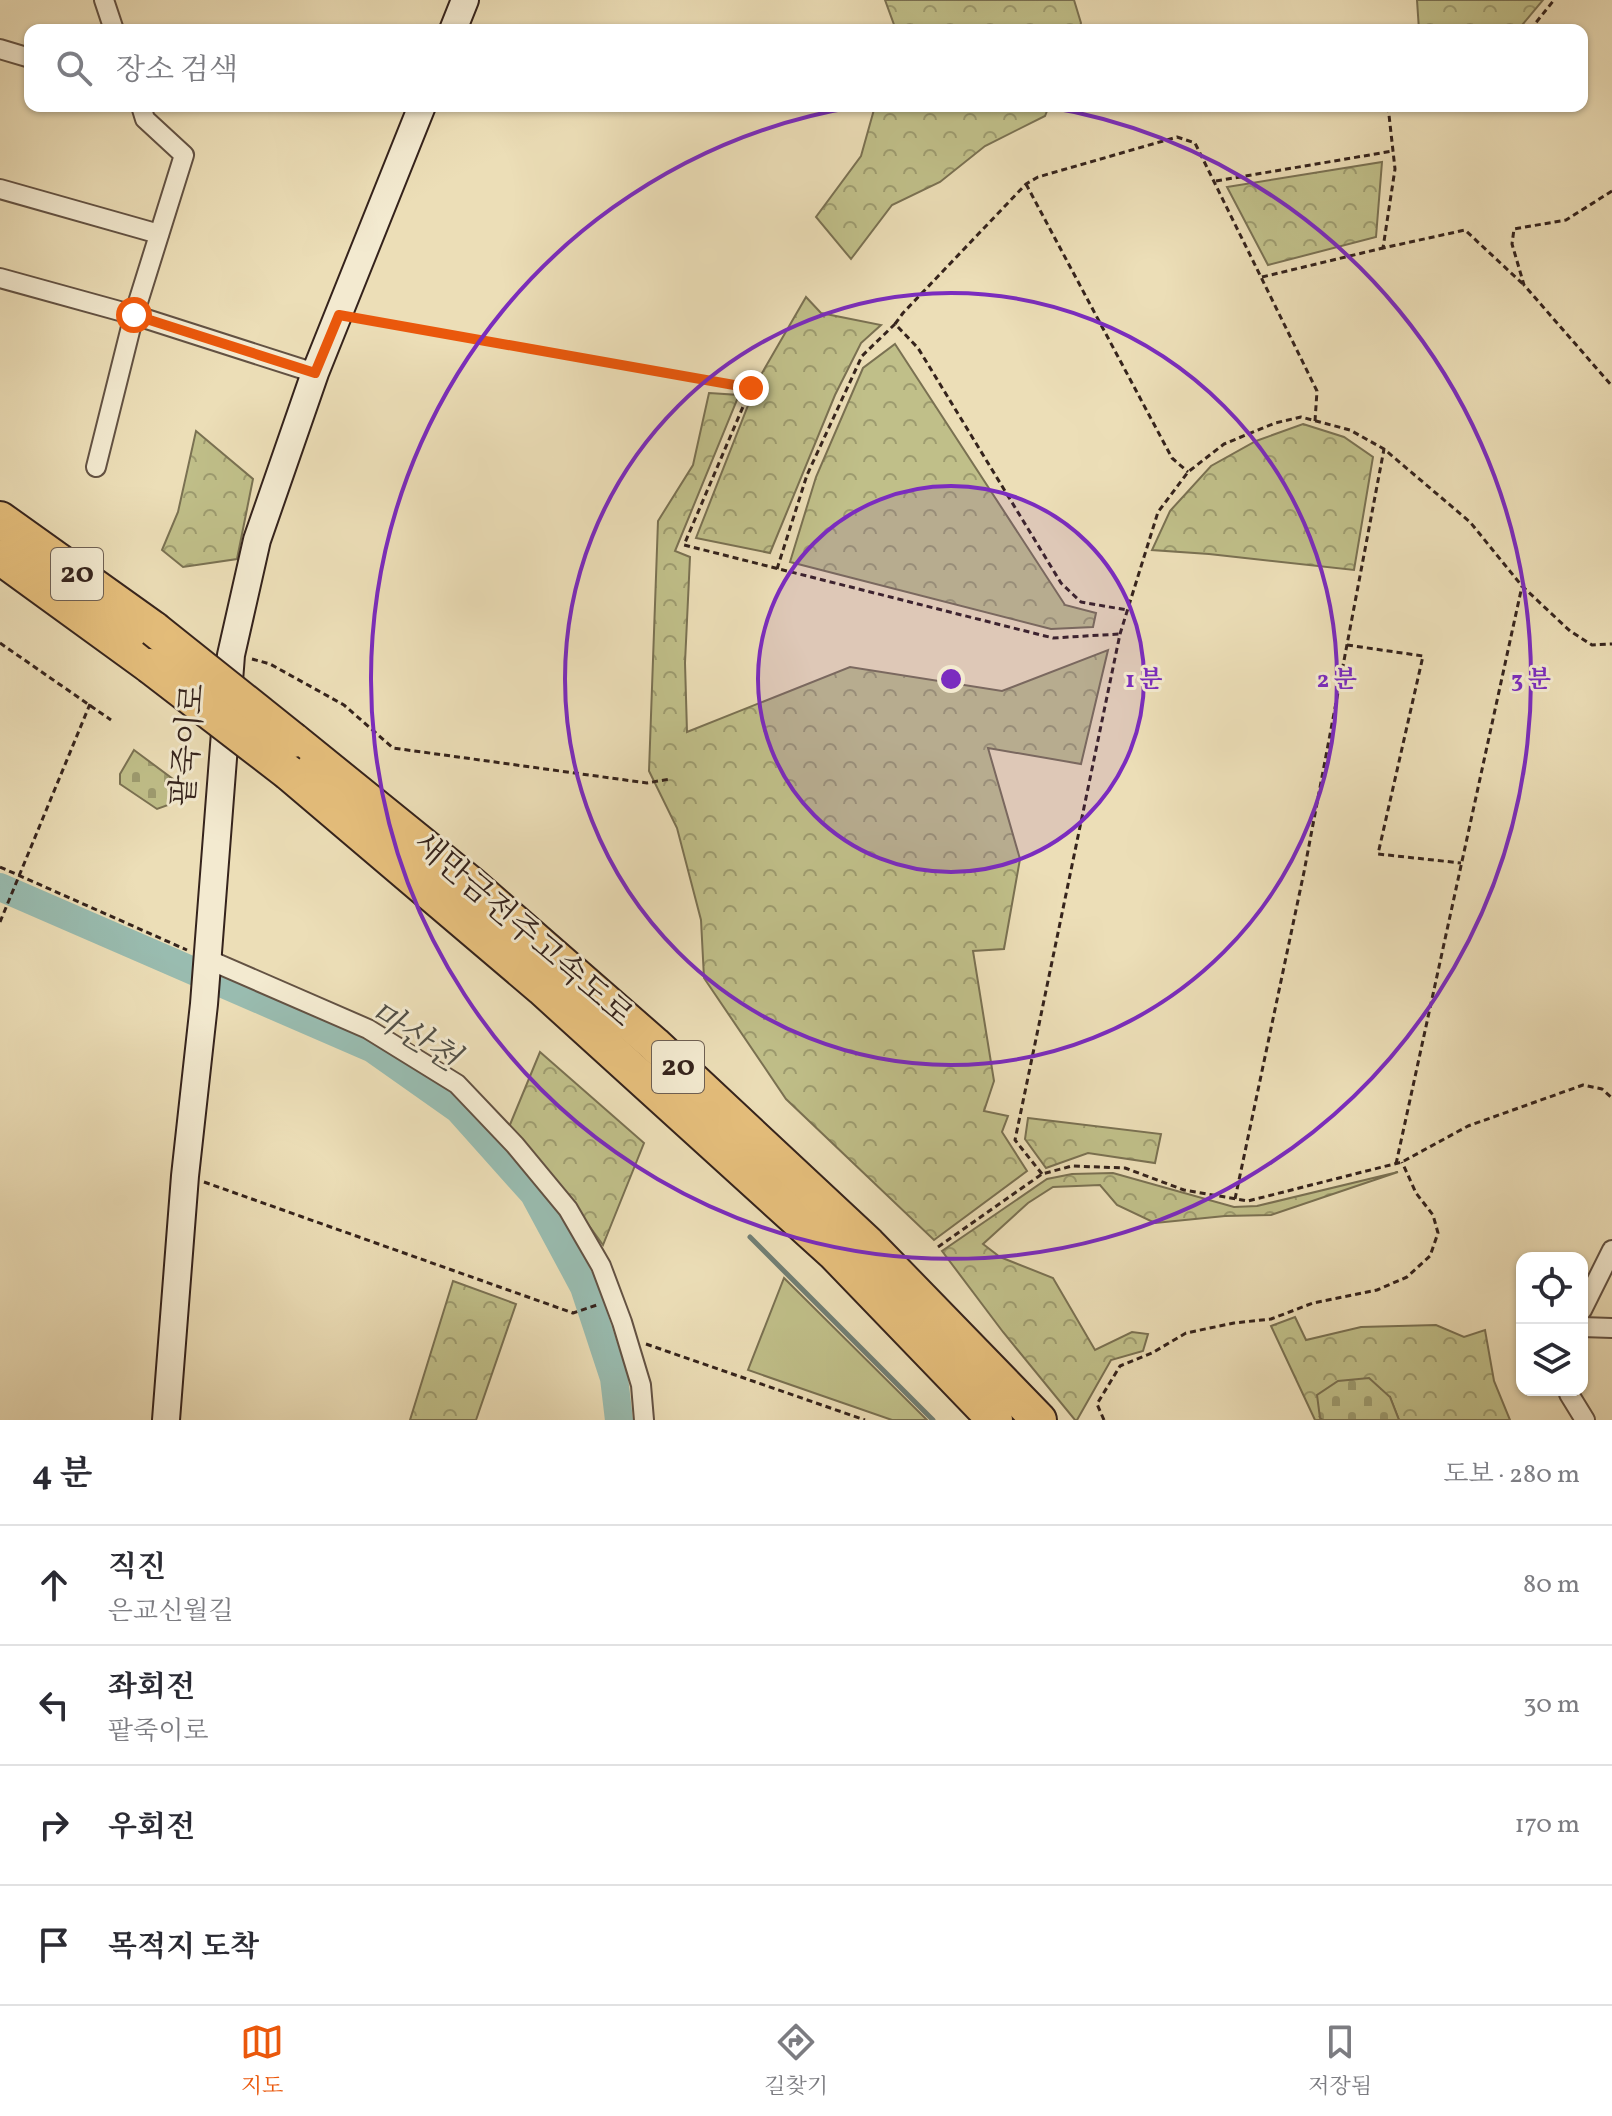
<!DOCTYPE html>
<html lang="ko">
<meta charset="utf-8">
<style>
body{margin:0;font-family:Vollkorn,"Noto Serif KR",serif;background:#f2f2f3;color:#2b2b33}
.controls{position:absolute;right:24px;bottom:24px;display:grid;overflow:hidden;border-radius:16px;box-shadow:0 2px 6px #0004}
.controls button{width:72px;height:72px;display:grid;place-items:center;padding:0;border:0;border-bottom:2px solid #e1e1e2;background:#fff;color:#2b2b33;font:40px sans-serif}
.stop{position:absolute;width:24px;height:24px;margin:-18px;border:6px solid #ea580c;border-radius:50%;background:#fff}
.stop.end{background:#ea580c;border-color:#fff;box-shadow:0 2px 8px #0008}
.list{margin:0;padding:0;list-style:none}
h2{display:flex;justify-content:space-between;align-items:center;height:104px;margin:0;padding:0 32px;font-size:34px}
h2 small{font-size:26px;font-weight:400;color:#7c7c81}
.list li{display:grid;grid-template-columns:52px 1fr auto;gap:24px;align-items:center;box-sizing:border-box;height:120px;padding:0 32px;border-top:2px solid #e1e1e2}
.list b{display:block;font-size:30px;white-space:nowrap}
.list p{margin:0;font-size:26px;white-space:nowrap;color:#7c7c81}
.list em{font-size:26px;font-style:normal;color:#7c7c81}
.icon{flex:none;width:44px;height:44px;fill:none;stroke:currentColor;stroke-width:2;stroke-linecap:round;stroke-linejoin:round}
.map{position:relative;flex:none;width:1612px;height:1420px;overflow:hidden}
.search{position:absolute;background:#fff;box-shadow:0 2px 6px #0004;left:24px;right:24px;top:24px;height:88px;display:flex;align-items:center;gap:20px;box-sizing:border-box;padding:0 28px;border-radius:16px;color:#7c7c81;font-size:30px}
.sheet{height:584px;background:#fff}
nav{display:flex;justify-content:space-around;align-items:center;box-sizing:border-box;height:112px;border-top:2px solid #e1e1e2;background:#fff;font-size:22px;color:#7c7c81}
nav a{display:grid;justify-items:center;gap:4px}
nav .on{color:#ea580c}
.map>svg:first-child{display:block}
.green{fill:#c0bf89;stroke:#7a7152;stroke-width:2}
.forest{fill:url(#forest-crowns);stroke:#7a7152;stroke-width:2}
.cemetery{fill:url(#cemetery-stones);stroke:#7a7152;stroke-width:2}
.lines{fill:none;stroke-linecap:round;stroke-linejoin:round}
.stream{stroke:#717f75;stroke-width:5}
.river{stroke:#99bcb0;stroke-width:28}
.street-casing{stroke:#635243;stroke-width:22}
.secondary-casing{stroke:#35231c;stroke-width:30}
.highway-casing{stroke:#35231c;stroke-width:38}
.path{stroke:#35231c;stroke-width:3;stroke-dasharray:6 4;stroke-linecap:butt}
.street{stroke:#f3ead0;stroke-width:18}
.secondary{stroke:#f3ead0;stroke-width:26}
.highway{stroke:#e6bf7c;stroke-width:34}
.highway-bridge-casing{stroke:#35231c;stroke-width:38;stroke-linecap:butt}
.highway-bridge{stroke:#e6bf7c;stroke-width:34}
.route{stroke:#ea580c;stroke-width:10}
.ring{fill:none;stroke:#7b2cbf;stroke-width:4}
.labels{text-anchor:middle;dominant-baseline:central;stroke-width:6;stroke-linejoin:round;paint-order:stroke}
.shield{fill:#f3ead0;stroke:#6e5f52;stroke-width:2}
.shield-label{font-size:30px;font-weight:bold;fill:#35231c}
.street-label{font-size:32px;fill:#35231c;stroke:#f3ead0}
.water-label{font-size:34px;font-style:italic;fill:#535148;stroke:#f3ead0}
.centre{fill:#7b2cbf;stroke:#f3ead0;stroke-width:4}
.ring-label{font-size:24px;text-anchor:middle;font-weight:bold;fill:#7b2cbf;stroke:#f3ead0;stroke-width:6;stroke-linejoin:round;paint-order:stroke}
</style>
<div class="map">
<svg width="1612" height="1420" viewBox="0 0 1612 1420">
<defs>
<pattern id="forest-crowns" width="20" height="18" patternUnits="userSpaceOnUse" patternTransform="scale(2)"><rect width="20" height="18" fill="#c0bf89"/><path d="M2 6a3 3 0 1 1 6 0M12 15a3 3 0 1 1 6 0" fill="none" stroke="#9d9b6f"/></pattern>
<pattern id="cemetery-stones" width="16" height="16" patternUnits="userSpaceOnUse" patternTransform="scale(2)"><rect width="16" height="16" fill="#c0bf89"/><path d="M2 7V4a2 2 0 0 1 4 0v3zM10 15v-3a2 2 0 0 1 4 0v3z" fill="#9d9b6f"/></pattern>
</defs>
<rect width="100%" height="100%" fill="#ecdeb7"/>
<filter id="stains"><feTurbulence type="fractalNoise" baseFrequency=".0025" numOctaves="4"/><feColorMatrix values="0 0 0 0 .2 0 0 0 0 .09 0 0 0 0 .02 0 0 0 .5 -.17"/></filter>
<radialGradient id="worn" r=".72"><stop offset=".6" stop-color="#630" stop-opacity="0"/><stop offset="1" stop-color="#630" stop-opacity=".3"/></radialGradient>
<polygon class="green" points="784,1278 927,1420 892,1420 748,1370"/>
<g class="forest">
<polygon points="885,0 1074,0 1081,23 1079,30 896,30"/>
<polygon points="1417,0 1543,0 1518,30 1419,30"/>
<polygon points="875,106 1049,106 1045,116 985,146 940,182 892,205 851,259 816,217 861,156"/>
<polygon points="1382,162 1376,237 1268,265 1227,187"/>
<polygon points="806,297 821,313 881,325 861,343 835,395 770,553 696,538 758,380"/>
<polygon points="895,344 1065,605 1096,613 1093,627 1051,629 790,562 816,477 863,368"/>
<polygon points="709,393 739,395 675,551 690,557 685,663 687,732 850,667 1002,691 1108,650 1081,764 988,748 1020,859 1004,949 973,951 994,1081 984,1111 1008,1116 1002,1132 1027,1171 934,1240 786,1099 704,978 701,920 677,828 649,771 658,521 693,465"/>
<polygon points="1303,424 1344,437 1373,457 1354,570 1209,554 1152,550 1170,511 1211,466 1256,441"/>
<polygon points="196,431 253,479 237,559 183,567 162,550 178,512"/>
<polygon points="540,1052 644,1143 603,1245 564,1191 509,1127"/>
<polygon points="1028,1118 1161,1134 1155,1163 1088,1153 1046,1168 1025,1139"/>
<polygon points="1398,1172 1271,1215 1225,1216 1155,1223 1117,1205 1100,1185 1053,1187 1028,1203 983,1244 1000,1257 1053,1278 1095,1350 1132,1332 1148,1334 1143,1351 1111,1360 1077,1420 1075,1420 1003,1332 942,1251 1047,1179 1072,1174 1113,1173 1234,1207 1257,1206"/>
<polygon points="453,1281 516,1304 476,1420 410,1420"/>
<polygon points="1295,1317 1306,1340 1361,1327 1436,1325 1464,1337 1485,1330 1494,1381 1510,1420 1399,1420 1390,1397 1320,1417 1323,1420 1315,1420 1271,1326"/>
</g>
<g class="cemetery">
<polygon points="134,750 185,788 171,804 157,809 120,784 120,774"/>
<polygon points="1369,1378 1390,1397 1399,1420 1323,1420 1320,1418 1317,1395 1338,1381"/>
</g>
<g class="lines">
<polyline class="stream" points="750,1237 933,1420"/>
<polyline class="river" points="0,887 373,1049 458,1109 534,1194 584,1287 614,1378 619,1420"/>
<defs>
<g id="street">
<polyline points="104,0 114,30"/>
<polyline points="0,49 30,58"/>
<polyline points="0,189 159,234"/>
<polyline points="0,278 134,315 315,373"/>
<polyline points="96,467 134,315 184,155 145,119 141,106"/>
<polyline points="207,959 368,1029 457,1084 515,1145 568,1209 601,1266 622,1322 641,1385 644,1420"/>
<polyline points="1582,1310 1612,1250"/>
<polyline points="1582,1327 1612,1328"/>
<polyline points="1569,1390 1569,1394 1585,1420"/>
</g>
<g id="secondary">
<polyline points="453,30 465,0"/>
<polyline points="166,1420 185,1176 204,1004 231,655 257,540 315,373 422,106"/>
</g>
<g id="highway">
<polyline points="0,519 154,629"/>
<polyline points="0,557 150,666"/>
<polyline points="293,740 472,885 654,1044 868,1244 1039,1420"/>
<polyline points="289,773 542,988 835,1254 995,1420"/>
</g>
</defs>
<use href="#street" class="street-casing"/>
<use href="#secondary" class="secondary-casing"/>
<use href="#highway" class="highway-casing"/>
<g class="path">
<polyline points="1530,30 1554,0"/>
<polyline points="1388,106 1395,169 1383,248 1465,230 1524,285"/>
<polyline points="1216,181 1393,151"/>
<polyline points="1026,184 1172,458 1188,472"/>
<polyline points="1612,191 1566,220 1514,229 1512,244 1524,285 1612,386"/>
<polyline points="1262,277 1383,248"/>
<polyline points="358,318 751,388 684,545 1053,638 1119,634"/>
<polyline points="895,324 903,313 1026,184 1038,177 1177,137 1195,143 1317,391 1315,421"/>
<polyline points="777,569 807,475 862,356 895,324 918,348 1061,583 1081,602 1127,610"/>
<polyline points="0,643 111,720"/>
<polyline points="1347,645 1423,656 1378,854 1461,863"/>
<polyline points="252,659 270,664 344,705 393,748 647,783 670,779"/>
<polyline points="0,867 187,950"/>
<polyline points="0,922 90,704"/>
<polyline points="1396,1164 1522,586"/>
<polyline points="1042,1174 1015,1140 1120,634 1158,512 1188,472 1224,444 1275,423 1301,417 1350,430 1384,449 1470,522 1522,586 1570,631 1592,645 1612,644"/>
<polyline points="204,1182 573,1313 597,1305"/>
<polyline points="1235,1199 1304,872 1384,449"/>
<polyline points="938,1247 1042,1174 1072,1166 1125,1168 1184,1190 1248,1201 1402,1162 1468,1126 1583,1085 1602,1089 1612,1098"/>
<polyline points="646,1344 865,1420"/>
<polyline points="1104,1420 1097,1404 1120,1366 1152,1353 1186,1333 1234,1323 1271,1319 1313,1303 1377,1290 1407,1277 1430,1256 1438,1233 1433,1215 1416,1193 1402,1162"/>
</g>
<use href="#street" class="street"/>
<use href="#secondary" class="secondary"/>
<use href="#highway" class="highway"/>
<defs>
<g id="highway-bridge">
<polyline points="154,629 293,740"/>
<polyline points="150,666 289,773"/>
</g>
</defs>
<use href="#highway-bridge" class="highway-bridge-casing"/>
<use href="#highway-bridge" class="highway-bridge"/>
</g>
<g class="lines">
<polyline class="route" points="134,315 315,373 339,315 751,388"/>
</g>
<circle cx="951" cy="679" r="193" fill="#7b2cbf" fill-opacity=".12"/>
<g class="ring">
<circle cx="951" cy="679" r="193"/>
<circle cx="951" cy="679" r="386"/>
<path d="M1042 106A580 580 0 1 1 860 106"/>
</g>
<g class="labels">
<g class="shield">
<rect x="51" y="548" width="52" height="52" rx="6"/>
<rect x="652" y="1041" width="52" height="52" rx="6"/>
</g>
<g class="shield-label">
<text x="77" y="574">20</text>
<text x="678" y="1067">20</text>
</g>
<g class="street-label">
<text transform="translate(190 745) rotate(-85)">팥죽이로</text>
<text transform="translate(522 931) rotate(41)">새만금전주고속도로</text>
</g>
<g class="water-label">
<text transform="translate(413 1038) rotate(32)">마산천</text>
</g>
</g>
<circle cx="951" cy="679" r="12" class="centre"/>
<g class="ring-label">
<text x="1144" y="687">1 분</text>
<text x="1337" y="687">2 분</text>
<text x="1531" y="687">3 분</text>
</g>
<rect width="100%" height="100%" filter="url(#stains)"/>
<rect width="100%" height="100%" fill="url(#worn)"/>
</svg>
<div class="controls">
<button><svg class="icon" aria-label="locate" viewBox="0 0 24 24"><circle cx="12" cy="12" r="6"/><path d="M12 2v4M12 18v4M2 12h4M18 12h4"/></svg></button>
<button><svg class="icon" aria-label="layers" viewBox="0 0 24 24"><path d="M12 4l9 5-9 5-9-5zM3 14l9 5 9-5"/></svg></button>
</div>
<div class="stop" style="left:134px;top:315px"></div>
<div class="stop end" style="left:751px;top:388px"></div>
<div class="search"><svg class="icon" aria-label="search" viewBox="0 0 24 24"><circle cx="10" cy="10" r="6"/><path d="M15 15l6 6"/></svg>장소 검색</div>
</div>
<section class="sheet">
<h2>4 분<small>도보 · 280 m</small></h2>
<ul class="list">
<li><svg class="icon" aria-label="ahead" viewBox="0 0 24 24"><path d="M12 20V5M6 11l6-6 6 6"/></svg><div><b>직진</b><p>은교신월길</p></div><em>80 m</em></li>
<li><svg class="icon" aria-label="left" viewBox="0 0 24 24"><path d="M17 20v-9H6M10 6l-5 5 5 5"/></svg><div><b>좌회전</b><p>팥죽이로</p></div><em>30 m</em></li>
<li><svg class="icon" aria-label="right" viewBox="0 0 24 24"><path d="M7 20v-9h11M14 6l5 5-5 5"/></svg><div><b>우회전</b></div><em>170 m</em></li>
<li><svg class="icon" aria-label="arrive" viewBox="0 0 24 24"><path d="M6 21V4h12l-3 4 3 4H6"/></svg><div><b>목적지 도착</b></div></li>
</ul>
</section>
<nav>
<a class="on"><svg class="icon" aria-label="map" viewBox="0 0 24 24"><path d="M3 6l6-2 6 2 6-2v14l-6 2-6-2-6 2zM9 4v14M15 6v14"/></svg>지도</a>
<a><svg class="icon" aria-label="directions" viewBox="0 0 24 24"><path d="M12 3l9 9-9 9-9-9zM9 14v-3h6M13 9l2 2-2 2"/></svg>길찾기</a>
<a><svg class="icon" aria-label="saved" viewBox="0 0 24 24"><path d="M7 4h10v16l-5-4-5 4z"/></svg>저장됨</a>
</nav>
